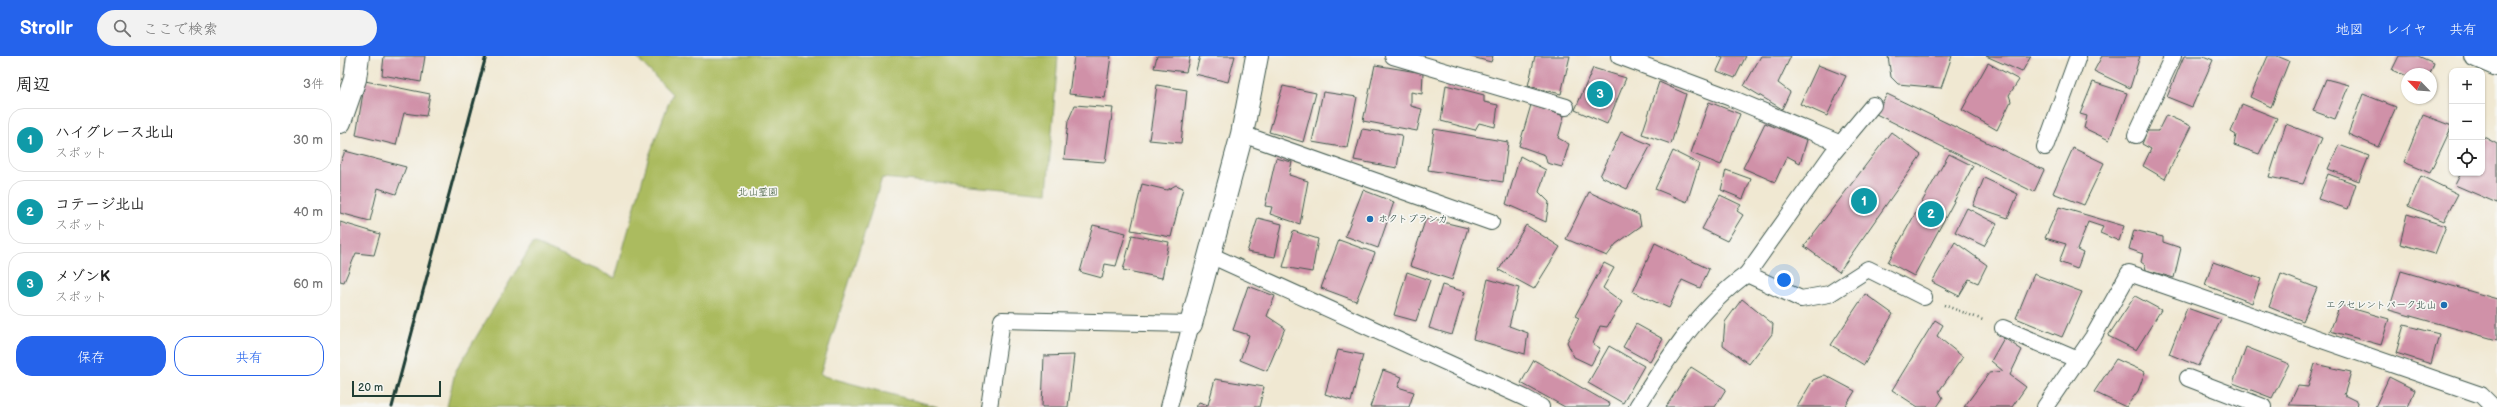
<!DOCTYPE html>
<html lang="ja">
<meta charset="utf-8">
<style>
body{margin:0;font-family:"Balsamiq Sans","Klee One",sans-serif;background:#f2f2f2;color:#222}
.controls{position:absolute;right:12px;top:12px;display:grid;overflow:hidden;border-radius:8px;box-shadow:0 1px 3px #0004}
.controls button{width:36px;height:36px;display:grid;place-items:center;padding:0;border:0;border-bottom:1px solid #e0e0e0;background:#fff;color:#222;font:20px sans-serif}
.compass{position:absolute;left:2061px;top:12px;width:36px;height:36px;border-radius:50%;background:#fff;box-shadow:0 1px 3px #0004;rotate:295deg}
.scale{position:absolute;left:12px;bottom:10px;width:89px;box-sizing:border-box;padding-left:4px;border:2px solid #1f3d34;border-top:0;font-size:11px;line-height:14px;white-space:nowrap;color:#1f3d34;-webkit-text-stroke:3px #f6f6f2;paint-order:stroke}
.you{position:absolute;left:1444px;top:224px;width:14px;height:14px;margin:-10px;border:3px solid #fff;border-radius:50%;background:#1a73e8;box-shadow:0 0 0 6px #1a73e833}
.badge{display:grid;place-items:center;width:26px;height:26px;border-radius:50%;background:#2563eb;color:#fff;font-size:13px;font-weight:700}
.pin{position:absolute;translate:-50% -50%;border:2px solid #fff;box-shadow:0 1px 4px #0006}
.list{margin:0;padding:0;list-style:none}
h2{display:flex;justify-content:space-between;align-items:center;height:52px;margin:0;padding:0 16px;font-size:17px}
h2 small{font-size:13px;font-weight:400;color:#767676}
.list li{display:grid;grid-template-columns:26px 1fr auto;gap:12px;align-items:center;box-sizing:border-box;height:64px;margin:0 8px 8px;padding:0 8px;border:1px solid #e0e0e0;border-radius:16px}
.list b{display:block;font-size:15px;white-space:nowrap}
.list p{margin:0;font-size:13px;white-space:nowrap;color:#767676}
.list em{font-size:13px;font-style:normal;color:#767676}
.actions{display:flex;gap:8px;padding:12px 16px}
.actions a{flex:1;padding:9px 0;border:1px solid #2563eb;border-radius:16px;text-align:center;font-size:14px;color:#2563eb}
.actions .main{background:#2563eb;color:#fff}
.icon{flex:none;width:22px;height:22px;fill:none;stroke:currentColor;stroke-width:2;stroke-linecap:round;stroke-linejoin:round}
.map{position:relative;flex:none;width:2157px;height:351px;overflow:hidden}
header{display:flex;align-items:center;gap:24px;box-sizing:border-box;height:56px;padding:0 20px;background:#2563eb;color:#fff}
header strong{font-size:19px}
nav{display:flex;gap:22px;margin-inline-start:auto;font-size:14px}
.search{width:280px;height:36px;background:#f2f2f2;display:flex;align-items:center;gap:10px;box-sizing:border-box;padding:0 14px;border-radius:22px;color:#767676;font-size:15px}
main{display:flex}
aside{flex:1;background:#fff}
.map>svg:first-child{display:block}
.green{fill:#abbb5e;stroke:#657c49}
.building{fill:#d091a8}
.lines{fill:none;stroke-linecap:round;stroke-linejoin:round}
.service-casing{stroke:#3e574c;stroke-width:18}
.minor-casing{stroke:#3e574c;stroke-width:24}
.tertiary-casing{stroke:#3e574c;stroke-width:24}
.path{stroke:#3e574c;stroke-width:2.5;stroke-dasharray:1 3;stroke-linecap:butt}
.service{stroke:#fff;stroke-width:16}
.minor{stroke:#fff;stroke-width:22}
.tertiary{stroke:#fff;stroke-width:22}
.rail{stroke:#1f3d34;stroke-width:3}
.poi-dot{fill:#1f6fb2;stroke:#f6f6f2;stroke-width:1.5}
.labels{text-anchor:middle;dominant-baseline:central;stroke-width:3.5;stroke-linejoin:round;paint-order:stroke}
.park-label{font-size:10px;fill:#425c3e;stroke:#f6f6f2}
.poi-label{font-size:10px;fill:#1f3d34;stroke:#f6f6f2;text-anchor:start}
</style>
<header>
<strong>Strollr</strong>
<div class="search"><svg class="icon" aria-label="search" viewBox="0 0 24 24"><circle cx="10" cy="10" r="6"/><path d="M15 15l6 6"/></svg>ここで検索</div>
<nav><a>地図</a><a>レイヤ</a><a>共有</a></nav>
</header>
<main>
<aside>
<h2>周辺<small>3件</small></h2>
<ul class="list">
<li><span class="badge" style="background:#0f9aa8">1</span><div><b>ハイグレース北山</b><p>スポット</p></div><em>30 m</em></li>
<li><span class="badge" style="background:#0f9aa8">2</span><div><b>コテージ北山</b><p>スポット</p></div><em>40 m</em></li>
<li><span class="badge" style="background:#0f9aa8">3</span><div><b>メゾンK</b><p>スポット</p></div><em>60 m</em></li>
</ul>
<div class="actions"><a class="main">保存</a><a>共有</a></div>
</aside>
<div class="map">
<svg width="2157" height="351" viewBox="0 0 2157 351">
<rect width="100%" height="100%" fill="#f6f6f2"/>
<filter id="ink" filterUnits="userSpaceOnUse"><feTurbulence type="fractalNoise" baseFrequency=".025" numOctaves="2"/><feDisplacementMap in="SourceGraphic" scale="8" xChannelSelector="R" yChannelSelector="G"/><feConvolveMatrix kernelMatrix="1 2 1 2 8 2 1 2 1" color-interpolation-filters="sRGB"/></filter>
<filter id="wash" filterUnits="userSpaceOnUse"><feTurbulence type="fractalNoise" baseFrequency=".012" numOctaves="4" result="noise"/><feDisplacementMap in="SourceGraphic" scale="16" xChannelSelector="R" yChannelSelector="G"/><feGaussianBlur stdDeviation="0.9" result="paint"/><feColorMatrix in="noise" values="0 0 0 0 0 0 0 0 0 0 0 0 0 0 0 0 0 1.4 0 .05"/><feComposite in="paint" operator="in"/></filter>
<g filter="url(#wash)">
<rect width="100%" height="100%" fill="#f0e8d2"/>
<polygon class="green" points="295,0 718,0 707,137 542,122 480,319 598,351 107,351 115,316 193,187 275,222 309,100 332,38"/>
<g id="blocks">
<g class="building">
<polygon points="44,0 85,0 81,26 42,19"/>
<polygon points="734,0 771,0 765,42 729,38"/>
<polygon points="817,0 850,0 846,16 814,12"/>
<polygon points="860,0 895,0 888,26 855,18"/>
<polygon points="1128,0 1153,0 1151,6"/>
<polygon points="1195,0 1230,0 1221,38 1188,30"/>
<polygon points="1378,0 1406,0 1395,22 1377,15 1383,2"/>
<polygon points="1421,0 1451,0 1438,27 1450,36 1442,53 1404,30"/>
<polygon points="1548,0 1612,0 1601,32 1558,28 1551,21"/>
<polygon points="1646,0 1691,0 1682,16"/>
<polygon points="1762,0 1800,0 1790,32 1754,15"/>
<polygon points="1844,0 1863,0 1873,4 1852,51 1827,41"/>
<polygon points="1928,0 1937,0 1949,5 1931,51 1910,41"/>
<polygon points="2059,0 2078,0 2094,7 2090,18 2067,18 2067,21 2052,14"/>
<polygon points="1648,7 1679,24 1669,39 1671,45 1657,74 1622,54"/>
<polygon points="1035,9 1083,17 1082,38 1071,36 1071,50 1082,53 1077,75 1023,65"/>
<polygon points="1478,9 1506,20 1487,60 1460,48"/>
<polygon points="1253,12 1286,22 1267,68 1235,54"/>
<polygon points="1986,23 2009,29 1995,63 1973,55"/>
<polygon points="25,25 90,38 86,60 64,57 56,89 16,79"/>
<polygon points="1319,26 1346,38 1331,88 1302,78"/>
<polygon points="1753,26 1787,37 1769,84 1744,72 1747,60 1740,58"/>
<polygon points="817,29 847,34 841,87 809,84"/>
<polygon points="1106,29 1144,39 1144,46 1158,49 1155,71 1139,67 1135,74 1101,65"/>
<polygon points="943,30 976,37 963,86 929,76"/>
<polygon points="983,36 1017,41 1007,92 972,86"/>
<polygon points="1547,38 1704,114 1694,136 1536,58"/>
<polygon points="2023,38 2056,51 2038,91 2008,78"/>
<polygon points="1369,46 1400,58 1381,109 1351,97"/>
<polygon points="1902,48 1937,62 1919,98 1894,89 1896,79 1891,76"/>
<polygon points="735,49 773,52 765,106 724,103 728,65"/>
<polygon points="1191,49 1224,60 1218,82 1229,88 1222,111 1207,107 1205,99 1179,90"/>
<polygon points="1826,59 1851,70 1825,123 1803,110 1811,93 1802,88 1807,75 1818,75"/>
<polygon points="2083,59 2112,70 2090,117 2064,106"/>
<polygon points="1425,67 1467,84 1460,107 1447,100 1435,126 1403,112"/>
<polygon points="1946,68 1982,82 1963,128 1929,121"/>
<polygon points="1022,73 1062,79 1057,112 1014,104"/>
<polygon points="1094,73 1168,86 1163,126 1088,114"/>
<polygon points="1281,76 1311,89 1287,133 1260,120"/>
<polygon points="1551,76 1581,99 1499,216 1464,190"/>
<polygon points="2142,80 2157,88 2157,147 2115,129 2121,117 2142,117"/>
<polygon points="1999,89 2029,100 2019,125 1988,113"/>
<polygon points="1733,92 1764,107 1744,149 1713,137"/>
<polygon points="5,95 66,111 56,138 38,132 30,165 0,157 0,108"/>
<polygon points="1333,95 1359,108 1347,146 1315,133"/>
<polygon points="1609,98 1633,110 1574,220 1548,206"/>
<polygon points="1180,100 1206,114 1199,136 1209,146 1206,166 1166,148"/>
<polygon points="936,102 952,106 949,119 968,125 960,168 930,158 932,151 925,150"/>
<polygon points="1386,114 1411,123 1403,143 1381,134"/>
<polygon points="1988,118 2016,128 2008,153 1978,143"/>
<polygon points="2081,120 2118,138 2104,165 2068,150"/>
<polygon points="1644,122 1678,138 1668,162 1633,150"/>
<polygon points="802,128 827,134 836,129 843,132 831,181 791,174"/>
<polygon points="1023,134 1054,146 1038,192 1005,180"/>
<polygon points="1249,136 1299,159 1301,170 1276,188 1267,200 1226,183"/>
<polygon points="1380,139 1401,149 1397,155 1403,159 1387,185 1362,173"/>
<polygon points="1719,151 1784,170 1779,185 1760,177 1763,171 1748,166 1737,194 1743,197 1737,213 1719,206 1726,188 1705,182"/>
<polygon points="1627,152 1657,168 1644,190 1615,176"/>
<polygon points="2067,158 2106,170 2095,198 2060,188"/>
<polygon points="918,162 942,168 935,201 907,196"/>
<polygon points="1086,162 1128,172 1112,224 1070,210"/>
<polygon points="0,166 40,178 34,199 16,197 4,226 0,225"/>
<polygon points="753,169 786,177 776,210 765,208 762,222 740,216"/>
<polygon points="1186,169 1220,191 1194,233 1159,214"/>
<polygon points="1794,174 1823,181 1823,186 1841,192 1834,222 1806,214 1805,209 1801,206 1803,198 1789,193"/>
<polygon points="953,175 978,183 972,216 943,211"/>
<polygon points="792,179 829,186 822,222 783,214"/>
<polygon points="999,184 1035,197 1016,245 981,232"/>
<polygon points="1615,186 1647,209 1638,227 1629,223 1619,240 1592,226"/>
<polygon points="1315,187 1369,213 1360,232 1342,224 1329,252 1293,236"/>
<polygon points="1873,206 1921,223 1912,247 1865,229"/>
<polygon points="1264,207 1274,212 1263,232 1282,246 1267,271 1260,270 1253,288 1260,292 1251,309 1234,301 1227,286 1239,262 1235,260"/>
<polygon points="2061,215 2157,243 2157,284 2049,254"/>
<polygon points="1067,216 1090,224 1076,265 1054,259"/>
<polygon points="1694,218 1742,236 1722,281 1676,262"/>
<polygon points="1941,218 1977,232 1963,265 1929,251"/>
<polygon points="1148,223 1179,232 1169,270 1188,277 1185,298 1133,283"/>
<polygon points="1102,229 1125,236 1112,279 1089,272"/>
<polygon points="908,230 935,240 927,260 945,272 927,315 900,304 909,279 893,274"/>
<polygon points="1525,238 1553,258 1524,309 1491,289"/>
<polygon points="1795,240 1821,254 1796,294 1768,280"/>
<polygon points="1402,243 1433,268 1432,278 1409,308 1383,289 1385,266"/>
<polygon points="2000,249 2049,263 2041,289 1990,275"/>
<polygon points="1847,252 1881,264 1858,310 1829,298"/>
<polygon points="1595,264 1603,269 1597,280 1623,301 1599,335 1603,342 1597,351 1578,351 1552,334"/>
<polygon points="1296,268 1323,283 1310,306 1283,291"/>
<polygon points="2064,269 2099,278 2091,308 2056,297"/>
<polygon points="1664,282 1682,294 1670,319 1686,331 1672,351 1624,351 1649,317 1663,315 1651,305"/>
<polygon points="1269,290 1304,310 1283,347 1248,327"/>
<polygon points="1906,291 1949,308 1932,342 1893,327"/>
<polygon points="998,294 1023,299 1011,346 985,338"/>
<polygon points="734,299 728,351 702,351 704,300"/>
<polygon points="1776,303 1805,316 1798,335 1786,351 1754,336"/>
<polygon points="1194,304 1270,348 1269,351 1225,351 1181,327"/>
<polygon points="1975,308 2011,316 2004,339 2018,346 2017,351 1949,349 1958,330 1968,331"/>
<polygon points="1351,311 1386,333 1375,351 1326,351"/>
<polygon points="1043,314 1062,321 1058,331 1074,336 1069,351 1030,351"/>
<polygon points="1485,319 1515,335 1505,351 1457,351 1473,324"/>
<polygon points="2049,321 2075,334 2068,351 2035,351"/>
<polygon points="875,323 924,331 919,351 856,351 859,346 868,349"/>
</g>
</g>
</g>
<g filter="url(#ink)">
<use href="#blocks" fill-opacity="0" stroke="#3e574c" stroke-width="1"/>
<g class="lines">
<defs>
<g id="service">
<polyline points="1053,0 1226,51"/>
<polyline points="1279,0 1391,42 1501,88"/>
<polyline points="1533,49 1493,97 1407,218 1461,243 1489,238 1528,213 1584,241"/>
<polyline points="902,78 1151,166"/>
<polyline points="1796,79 1833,0"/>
<polyline points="1705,91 1738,0"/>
<polyline points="870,199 1185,342 1201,351"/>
<polyline points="1663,272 1738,304"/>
<polyline points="1848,322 1923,351"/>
<polyline points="649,351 662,264 851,268 829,351"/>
<path d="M 1297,351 C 1328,302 1359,252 1407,218"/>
<polyline points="1705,351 1753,281 1789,217 2141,339 2153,351"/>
</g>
<g id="minor">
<polyline points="0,66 15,23 18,0"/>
<polyline points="851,268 902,78 917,0"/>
</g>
<polyline id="tertiary" points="2136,0 2157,9"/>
</defs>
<use href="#service" class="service-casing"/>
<use href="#minor" class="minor-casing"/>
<use href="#tertiary" class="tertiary-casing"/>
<polyline class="path" points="1604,249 1643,264"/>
<use href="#service" class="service"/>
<use href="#minor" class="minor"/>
<use href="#tertiary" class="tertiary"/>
<polyline class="rail" points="52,351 146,0"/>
</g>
</g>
<g class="poi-dot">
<circle cx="1030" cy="163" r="4"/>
<circle cx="2104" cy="249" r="4"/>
</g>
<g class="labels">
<g class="park-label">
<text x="418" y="136">北山霊園</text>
</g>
<g class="poi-label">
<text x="1038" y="163">ホクトブランカ</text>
<text x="2096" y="249" text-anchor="end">エクセレントパーク北山</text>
</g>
</g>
</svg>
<div class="controls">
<button>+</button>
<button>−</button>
<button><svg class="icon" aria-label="locate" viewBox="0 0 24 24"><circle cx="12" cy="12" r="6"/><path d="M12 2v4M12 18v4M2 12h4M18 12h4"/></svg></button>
</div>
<svg class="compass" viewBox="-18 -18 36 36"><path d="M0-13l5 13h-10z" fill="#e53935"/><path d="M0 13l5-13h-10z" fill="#767676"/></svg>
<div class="scale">20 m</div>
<div class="you"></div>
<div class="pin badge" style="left:1524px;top:145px;background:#0f9aa8">1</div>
<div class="pin badge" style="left:1591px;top:158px;background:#0f9aa8">2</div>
<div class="pin badge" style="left:1260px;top:38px;background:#0f9aa8">3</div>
</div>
</main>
